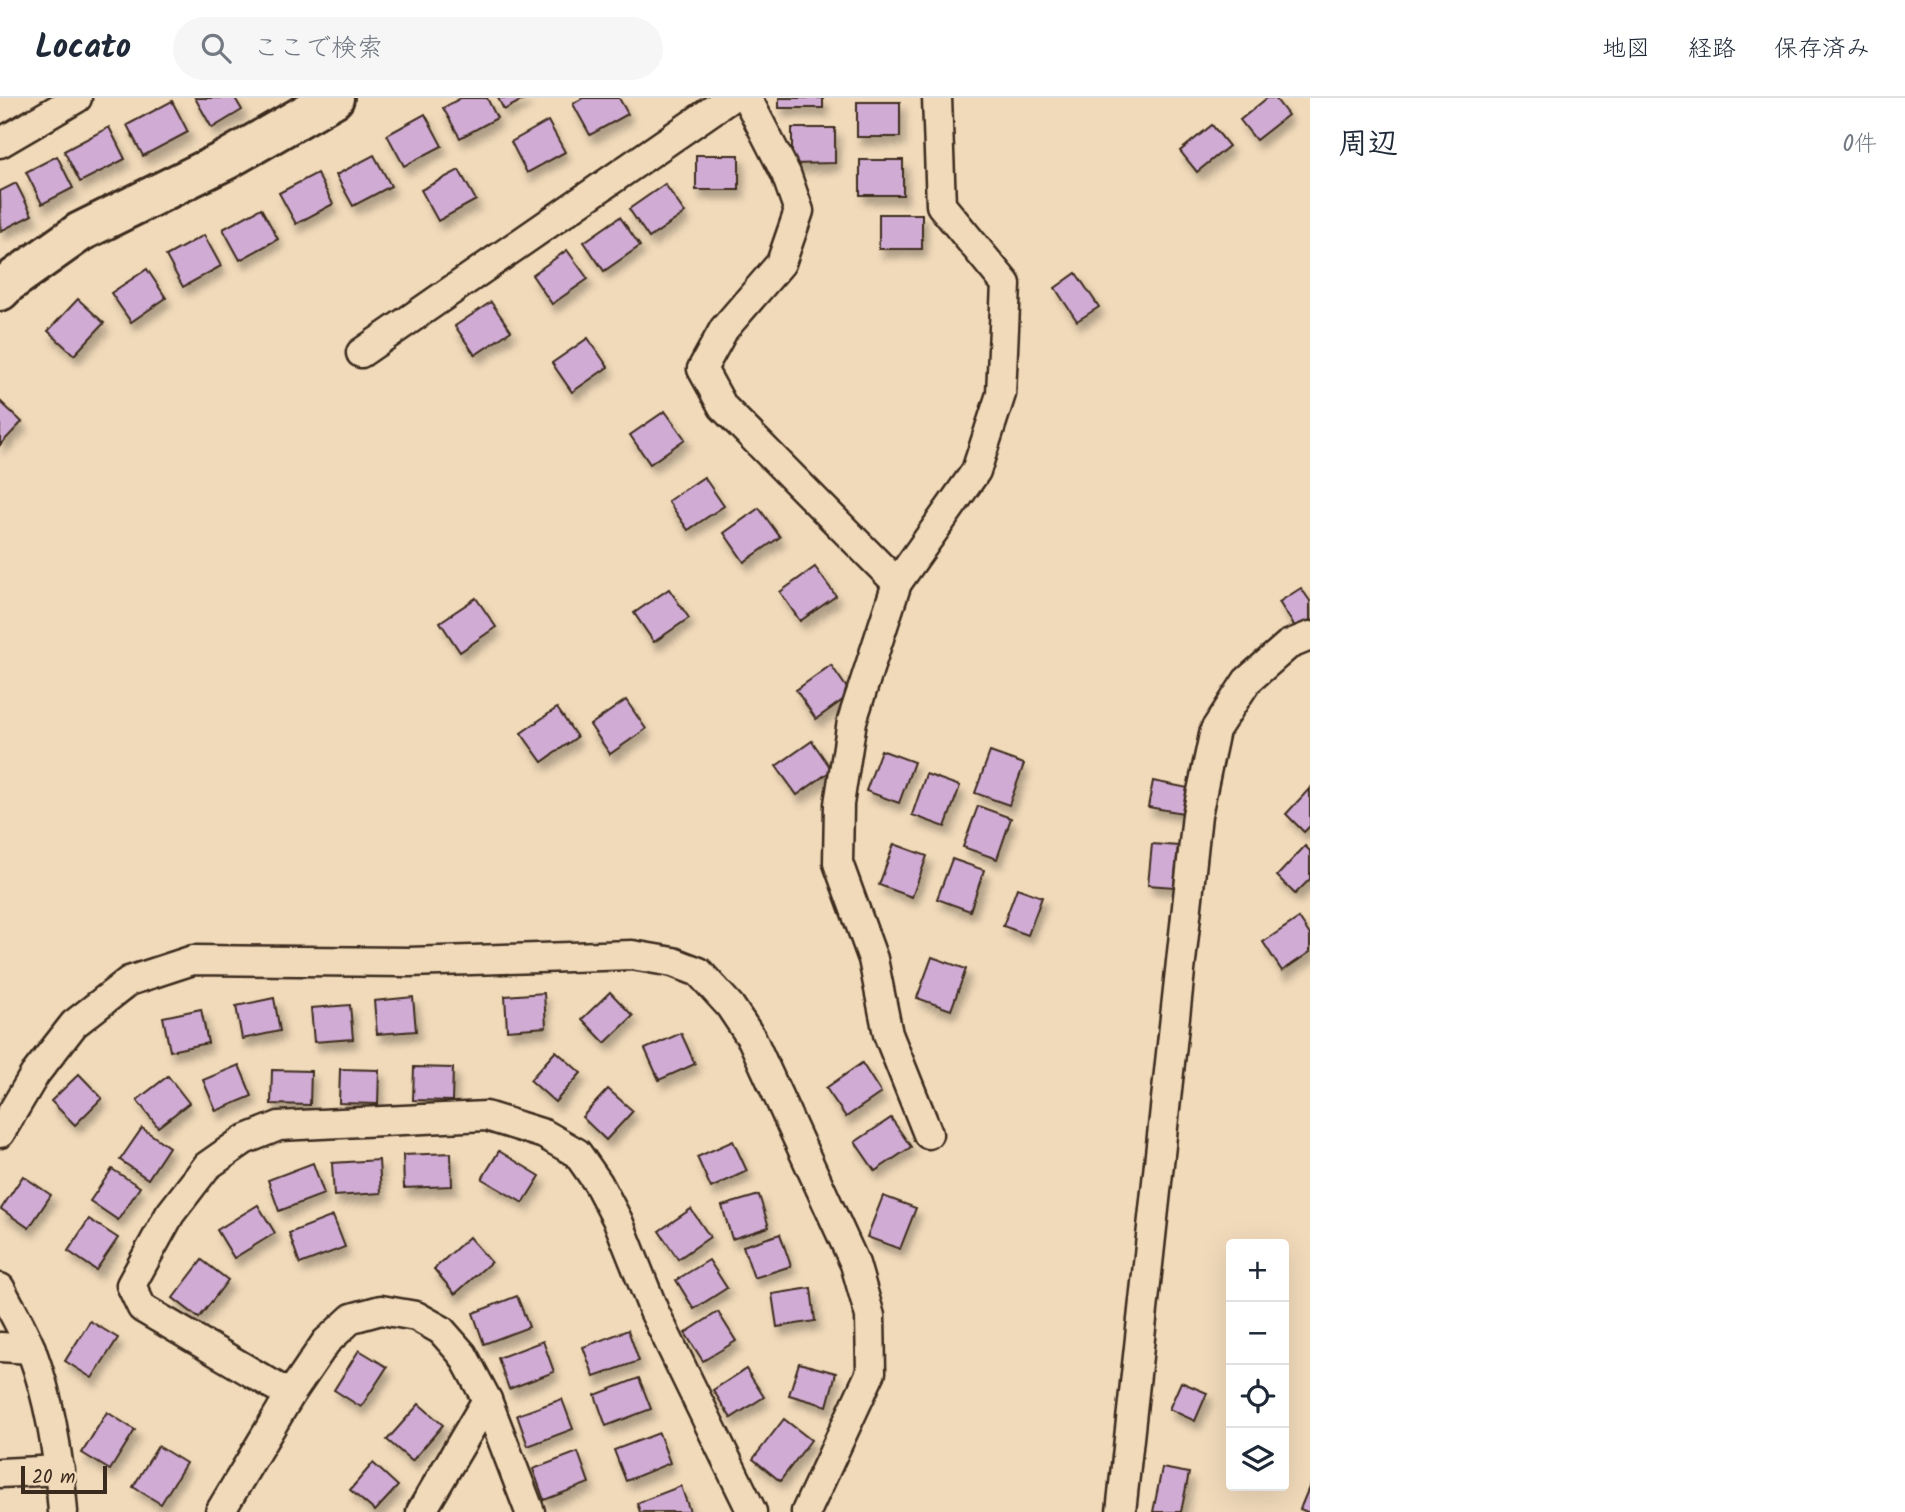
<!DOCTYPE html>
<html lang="ja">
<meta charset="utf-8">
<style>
body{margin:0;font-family:Kalam,"Klee One",sans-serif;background:#f6f6f7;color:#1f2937}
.controls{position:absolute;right:21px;bottom:21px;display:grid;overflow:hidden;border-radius:7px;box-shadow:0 7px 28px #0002}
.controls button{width:63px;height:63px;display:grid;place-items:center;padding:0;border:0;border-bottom:2px solid #e0e1e3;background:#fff;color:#1f2937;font:35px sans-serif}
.scale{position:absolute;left:21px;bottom:18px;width:86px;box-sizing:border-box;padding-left:7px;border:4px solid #3b2a1e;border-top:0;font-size:19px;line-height:24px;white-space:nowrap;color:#3b2a1e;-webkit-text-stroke:5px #f1daba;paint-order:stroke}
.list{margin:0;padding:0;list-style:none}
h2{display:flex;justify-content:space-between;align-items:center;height:91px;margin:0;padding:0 28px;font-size:30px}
h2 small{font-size:23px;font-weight:400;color:#747a83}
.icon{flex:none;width:38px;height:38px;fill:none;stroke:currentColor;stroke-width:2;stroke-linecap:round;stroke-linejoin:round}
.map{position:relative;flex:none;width:1310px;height:1414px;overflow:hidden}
header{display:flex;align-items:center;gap:42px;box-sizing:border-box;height:98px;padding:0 35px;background:#fff;border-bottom:2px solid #e0e1e3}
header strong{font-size:33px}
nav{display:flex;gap:38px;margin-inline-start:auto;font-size:24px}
.search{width:490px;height:63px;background:#f6f6f7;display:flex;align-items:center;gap:18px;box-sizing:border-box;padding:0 24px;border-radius:38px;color:#747a83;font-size:26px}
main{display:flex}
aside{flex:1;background:#fff}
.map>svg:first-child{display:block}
.building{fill:#d0abd3;stroke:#3b2a1e;stroke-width:2;filter:url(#shadow)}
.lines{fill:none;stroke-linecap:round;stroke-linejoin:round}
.street-casing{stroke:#3b2a1e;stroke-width:33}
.secondary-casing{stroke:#3b2a1e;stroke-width:44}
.street{stroke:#f1daba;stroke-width:28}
.secondary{stroke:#f1daba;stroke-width:38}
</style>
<header>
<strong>Locato</strong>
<div class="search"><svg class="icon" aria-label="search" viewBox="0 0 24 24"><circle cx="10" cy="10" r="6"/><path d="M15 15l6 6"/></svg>ここで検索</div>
<nav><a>地図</a><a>経路</a><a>保存済み</a></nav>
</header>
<main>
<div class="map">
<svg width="1310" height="1414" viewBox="0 0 1310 1414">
<defs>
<filter id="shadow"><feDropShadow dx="4.5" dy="8" stdDeviation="3.5" flood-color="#0004"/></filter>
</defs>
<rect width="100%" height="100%" fill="#f1daba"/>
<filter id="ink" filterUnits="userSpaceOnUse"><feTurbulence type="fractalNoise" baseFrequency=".0143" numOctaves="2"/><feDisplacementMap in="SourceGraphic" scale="14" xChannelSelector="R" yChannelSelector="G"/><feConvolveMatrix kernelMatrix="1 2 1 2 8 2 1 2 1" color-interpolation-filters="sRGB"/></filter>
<g filter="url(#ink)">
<g class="building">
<polygon points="195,0 235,0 242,12 212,30"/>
<polygon points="461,0 487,0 497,20 460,40 443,10"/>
<polygon points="498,0 526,0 504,12"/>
<polygon points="583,0 619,0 628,16 590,37 573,6"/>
<rect x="779" y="0" width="44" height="10"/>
<polygon points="1267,0 1275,0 1288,17 1256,42 1240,22"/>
<polygon points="172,3 188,34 143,58 127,27"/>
<rect x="857" y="4" width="43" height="35"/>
<polygon points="425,16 442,48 404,68 387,37"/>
<polygon points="548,23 565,54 527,75 511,44"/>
<polygon points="1212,27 1229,48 1197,74 1180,53"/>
<polygon points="109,29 125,61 80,84 64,53"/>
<polygon points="792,30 835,30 835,65 792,66"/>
<polygon points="374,57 391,88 353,108 336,77"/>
<rect x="696" y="57" width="43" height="35"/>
<polygon points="57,58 73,90 42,106 26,74"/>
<rect x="860" y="62" width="43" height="35"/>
<polygon points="459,72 476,102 438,123 421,92"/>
<polygon points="317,75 333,106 296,126 279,95"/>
<polygon points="16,85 32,117 1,133 0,93"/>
<polygon points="665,86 685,115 649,140 629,111"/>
<polygon points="261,110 278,141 240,162 223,131"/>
<rect x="879" y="116" width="43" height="35"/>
<polygon points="620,119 640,148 604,173 584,144"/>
<polygon points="204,137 221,168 183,189 166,158"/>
<polygon points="567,152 588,181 552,206 532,177"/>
<polygon points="147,171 166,200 131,224 111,195"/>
<polygon points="1076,175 1099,209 1077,223 1055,190"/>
<polygon points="78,201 104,225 74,257 48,233"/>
<polygon points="491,204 511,233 475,257 455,228"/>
<polygon points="588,240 608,269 572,294 552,265"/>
<polygon points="0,303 22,324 0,347"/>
<polygon points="665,313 685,341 650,366 630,337"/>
<polygon points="704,379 724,408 688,432 668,403"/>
<polygon points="759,410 780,439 744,464 724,435"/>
<polygon points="815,469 836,498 800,523 780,494"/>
<polygon points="1301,490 1310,503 1310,533 1301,538 1279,504"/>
<polygon points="669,491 689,520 654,544 634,515"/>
<polygon points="476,500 496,529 460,554 440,524"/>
<polygon points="831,567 851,596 816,621 796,592"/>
<polygon points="626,602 646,631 610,656 590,627"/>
<polygon points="557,610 577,639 542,664 521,635"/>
<polygon points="812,643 832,672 797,697 776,668"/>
<polygon points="881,652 914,664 899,705 866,693"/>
<polygon points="990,654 1024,666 1009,707 975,695"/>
<polygon points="926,676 960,688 945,729 912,717"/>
<polygon points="1153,683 1193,691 1189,716 1148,709"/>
<polygon points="1310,690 1310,728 1304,734 1286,716"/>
<polygon points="978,708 1011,720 997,761 963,749"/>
<polygon points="894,746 927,758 912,799 879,787"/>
<polygon points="1152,746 1178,748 1174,789 1148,787"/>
<polygon points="1305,748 1310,753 1310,781 1295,796 1277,778"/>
<polygon points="952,761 984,772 970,813 937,801"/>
<polygon points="1017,790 1042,799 1028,837 1003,828"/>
<polygon points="1299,820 1310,837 1310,854 1282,873 1263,844"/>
<polygon points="932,859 966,871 951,912 917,900"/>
<polygon points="610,894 633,918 605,945 582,921"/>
<polygon points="544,895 546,929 507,932 505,898"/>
<polygon points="413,899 416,933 377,936 374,903"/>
<polygon points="274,900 280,933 242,941 236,908"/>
<polygon points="350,907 353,941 314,944 311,910"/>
<polygon points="201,911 208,945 170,953 163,919"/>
<polygon points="681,935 695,966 659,982 645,951"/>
<polygon points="556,953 581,975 555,1004 530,982"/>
<polygon points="862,965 881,995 846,1019 826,990"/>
<polygon points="239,967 252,998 216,1013 203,982"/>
<polygon points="414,969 453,970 452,1003 413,1002"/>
<polygon points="340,971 379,972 378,1006 339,1005"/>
<polygon points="272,972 311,973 310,1007 271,1006"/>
<polygon points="79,976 102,1000 75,1027 51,1003"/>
<polygon points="168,978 189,1005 158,1029 137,1002"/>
<polygon points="608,991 633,1013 606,1042 582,1019"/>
<polygon points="891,1020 911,1049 875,1073 855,1044"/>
<polygon points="142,1030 169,1049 148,1081 120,1062"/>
<polygon points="733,1043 747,1073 711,1090 697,1059"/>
<polygon points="499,1053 540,1078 523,1105 482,1081"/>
<polygon points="451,1055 452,1088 404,1090 403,1057"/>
<polygon points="379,1062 381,1095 334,1098 332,1065"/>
<polygon points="313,1065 324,1096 279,1113 268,1082"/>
<polygon points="112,1071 140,1089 118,1122 90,1103"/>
<polygon points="23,1078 51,1097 29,1130 1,1111"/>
<polygon points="759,1097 769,1129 732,1141 722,1108"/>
<polygon points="883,1098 916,1110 900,1151 867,1139"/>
<polygon points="258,1107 275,1135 234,1160 217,1132"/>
<polygon points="691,1111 710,1139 678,1161 659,1133"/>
<polygon points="333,1118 345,1149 300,1166 289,1135"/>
<polygon points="89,1121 118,1140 96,1172 68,1153"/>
<polygon points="780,1136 791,1168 754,1180 743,1148"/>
<polygon points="469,1139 491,1164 455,1196 434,1171"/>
<polygon points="202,1162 228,1182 199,1220 173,1200"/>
<polygon points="709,1162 727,1190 694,1211 676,1182"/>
<polygon points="811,1190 815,1223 777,1229 772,1196"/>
<polygon points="517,1198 529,1229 484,1246 473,1215"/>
<polygon points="718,1214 736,1243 703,1263 685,1235"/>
<polygon points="90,1223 118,1240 92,1280 65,1263"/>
<polygon points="628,1232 639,1263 594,1279 583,1249"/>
<polygon points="543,1243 554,1274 509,1291 498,1260"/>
<polygon points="359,1252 387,1269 361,1309 334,1292"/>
<polygon points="799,1265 836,1275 827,1308 789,1297"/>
<polygon points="746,1271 764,1299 731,1320 713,1292"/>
<polygon points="639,1280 651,1311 606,1328 595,1297"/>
<polygon points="1181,1284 1207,1295 1195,1323 1169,1311"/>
<polygon points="562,1301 573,1331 528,1348 517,1317"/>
<polygon points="419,1306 443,1327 412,1363 387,1342"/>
<polygon points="107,1314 135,1332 110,1372 82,1355"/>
<polygon points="784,1321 811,1342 780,1383 753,1361"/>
<polygon points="659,1335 670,1365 626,1383 614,1352"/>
<polygon points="158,1348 186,1365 161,1406 133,1389"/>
<polygon points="578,1354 589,1385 544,1402 533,1371"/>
<polygon points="373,1365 398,1388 375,1413 350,1392"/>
<polygon points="1162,1370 1189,1375 1181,1414 1153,1414"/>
<polygon points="1310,1387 1310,1414 1307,1414 1300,1411"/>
<polygon points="681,1388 690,1414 640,1414 637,1405"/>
</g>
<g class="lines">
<defs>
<g id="street">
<polyline points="747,0 786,76 799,113 781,165 724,231 702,271 723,309 897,485"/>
<polyline points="0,45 77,0"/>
<polyline points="361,255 730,0"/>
<polyline points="0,1035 35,976 74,926 129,883 193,862 409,864 632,857 673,864 699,874 730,908 752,941 855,1166 870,1218 871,1274 806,1414"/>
<polyline points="928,1036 888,936 873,861 838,765 839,706 852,623 897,485 976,373 1001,296 1006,186 941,107 937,0"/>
<path d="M 0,1190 C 11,1211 24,1232 32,1254 C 51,1305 59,1360 63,1414"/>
<polyline points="0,1249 31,1251"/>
<polyline points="290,1297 142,1210 131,1187 170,1116 207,1068 244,1042 279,1028 486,1018 544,1036 577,1055 598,1085 618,1123 654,1213 752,1414"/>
<polyline points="0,1375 60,1372"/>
<polyline points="220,1414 290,1297 326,1244 352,1220 381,1212 416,1218 441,1232 463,1257 487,1302 530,1414"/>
<polyline points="421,1414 487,1302"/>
<polyline points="1121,1414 1197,717 1215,632 1247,583 1288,547 1310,538"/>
</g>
<polyline id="secondary" points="0,193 8,185 80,134 226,62 334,0"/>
</defs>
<use href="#street" class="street-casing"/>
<use href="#secondary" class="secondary-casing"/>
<use href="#street" class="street"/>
<use href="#secondary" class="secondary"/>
</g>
</g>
</svg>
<div class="controls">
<button>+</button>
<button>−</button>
<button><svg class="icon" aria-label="locate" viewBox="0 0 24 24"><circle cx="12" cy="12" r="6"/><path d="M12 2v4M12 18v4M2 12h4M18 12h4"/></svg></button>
<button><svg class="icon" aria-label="layers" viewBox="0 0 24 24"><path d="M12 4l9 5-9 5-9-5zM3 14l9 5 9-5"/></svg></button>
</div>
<div class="scale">20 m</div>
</div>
<aside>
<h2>周辺<small>0件</small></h2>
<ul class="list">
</ul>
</aside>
</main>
